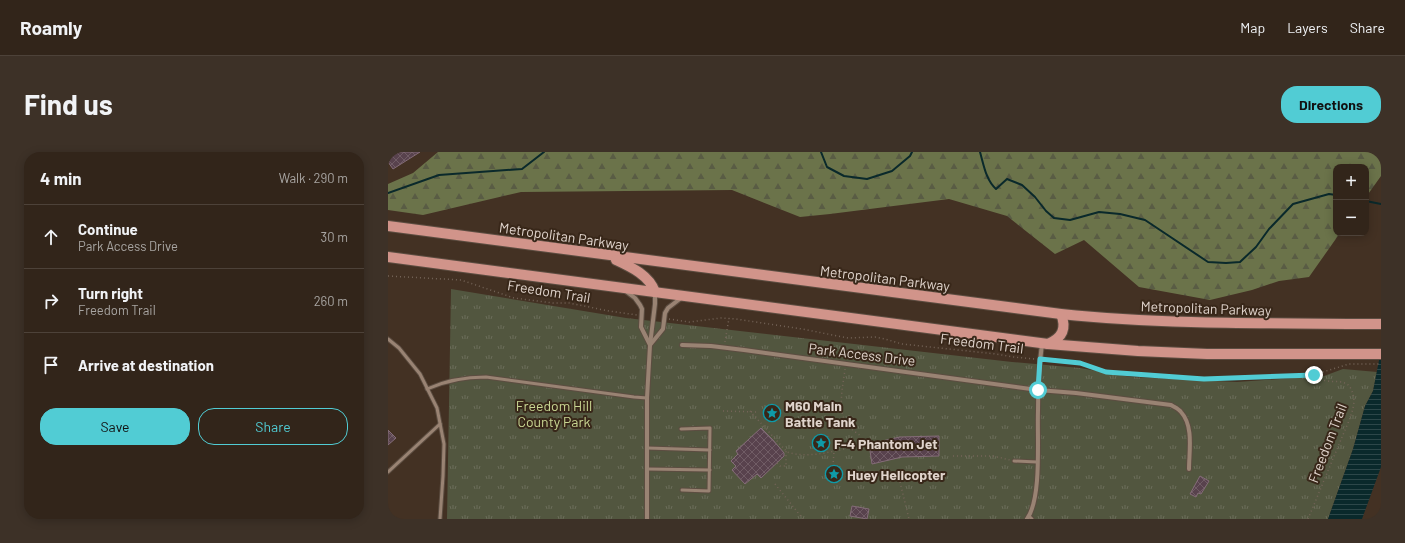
<!DOCTYPE html>
<meta charset="utf-8">
<style>
body{margin:0;font-family:Barlow,sans-serif;background:#3d3127;color:#f1f3f6}
.controls{position:absolute;right:12px;top:12px;display:grid;overflow:hidden;border-radius:8px;box-shadow:0 2px 10px #0003}
.controls button{width:36px;height:36px;display:grid;place-items:center;padding:0;border:0;border-bottom:1px solid #4d4239;background:#32251a;color:#f1f3f6;font:20px sans-serif}
.stop{position:absolute;width:12px;height:12px;margin:-9px;border:3px solid #51ccd4;border-radius:50%;background:#fff}
.stop.end{background:#51ccd4;border-color:#fff;box-shadow:0 1px 4px #0008}
.list{margin:0;padding:0;list-style:none}
h2{display:flex;justify-content:space-between;align-items:center;height:52px;margin:0;padding:0 16px;font-size:17px}
h2 small{font-size:13px;font-weight:400;color:#a8a5a2}
.list li{display:grid;grid-template-columns:26px 1fr auto;gap:12px;align-items:center;box-sizing:border-box;height:64px;padding:0 16px;border-top:1px solid #4d4239}
.list b{display:block;font-size:15px;white-space:nowrap}
.list p{margin:0;font-size:13px;white-space:nowrap;color:#a8a5a2}
.list em{font-size:13px;font-style:normal;color:#a8a5a2}
.actions{display:flex;gap:8px;padding:12px 16px}
.actions a{flex:1;padding:9px 0;border:1px solid #51ccd4;border-radius:16px;text-align:center;font-size:14px;color:#51ccd4}
.actions .main{background:#51ccd4;color:#111}
.icon{flex:none;width:22px;height:22px;fill:none;stroke:currentColor;stroke-width:2;stroke-linecap:round;stroke-linejoin:round}
.map{position:relative;flex:none;width:993px;height:367px;overflow:hidden;border-radius:16px}
header{display:flex;align-items:center;gap:24px;box-sizing:border-box;height:56px;padding:0 20px;background:#32251a;border-bottom:1px solid #4d4239}
header strong{font-size:19px}
nav{display:flex;gap:22px;margin-inline-start:auto;font-size:14px}
.intro{display:flex;align-items:center;justify-content:space-between;box-sizing:border-box;height:96px;padding:0 24px}
h1{margin:0;font-size:28px}
.button{padding:10px 18px;border-radius:16px;background:#51ccd4;color:#111;font-size:14px;font-weight:700}
main{display:flex;gap:24px;padding:0 24px}
aside{flex:1;background:#32251a;border-radius:16px;box-shadow:0 2px 10px #0003}
.map>svg:first-child{display:block}
.forest{fill:url(#forest-firs)}
.park{fill:url(#park-tufts)}
.water{fill:url(#water-rules)}
.lines{fill:none;stroke-linecap:round;stroke-linejoin:round}
.stream{stroke:#0a292b;stroke-width:2}
.building{fill:url(#building-cross-hatch);stroke:#846c78}
.service-casing{stroke:#5c4d41;stroke-width:5}
.minor-casing{stroke:#5c4d41;stroke-width:6}
.primary-casing{stroke:#5c4d41;stroke-width:12}
.path{stroke:#746458;stroke-width:1.5;stroke-dasharray:1 3;stroke-linecap:butt}
.service{stroke:#998373;stroke-width:3}
.minor{stroke:#998373;stroke-width:4}
.primary{stroke:#d1948a;stroke-width:10}
.route{stroke:#51ccd4;stroke-width:5}
.labels{text-anchor:middle;dominant-baseline:central;stroke-width:4;stroke-linejoin:round;paint-order:stroke}
.street-label{font-size:14px;fill:#e0d4cc;stroke:#382719}
.park-label{font-size:14px;fill:#c9d793;stroke:#382719}
.poi-label{font-size:14px;font-weight:bold;fill:#e0d4cc;stroke:#382719;text-anchor:start}
</style>
<header>
<strong>Roamly</strong>
<nav><a>Map</a><a>Layers</a><a>Share</a></nav>
</header>
<div class="intro"><h1>Find us</h1><a class="button">Directions</a></div>
<main>
<aside>
<h2>4 min<small>Walk · 290 m</small></h2>
<ul class="list">
<li><svg class="icon" aria-label="ahead" viewBox="0 0 24 24"><path d="M12 20V5M6 11l6-6 6 6"/></svg><div><b>Continue</b><p>Park Access Drive</p></div><em>30 m</em></li>
<li><svg class="icon" aria-label="right" viewBox="0 0 24 24"><path d="M7 20v-9h11M14 6l5 5-5 5"/></svg><div><b>Turn right</b><p>Freedom Trail</p></div><em>260 m</em></li>
<li><svg class="icon" aria-label="arrive" viewBox="0 0 24 24"><path d="M6 21V4h12l-3 4 3 4H6"/></svg><div><b>Arrive at destination</b></div></li>
</ul>
<div class="actions"><a class="main">Save</a><a>Share</a></div>
</aside>
<div class="map">
<svg width="993" height="367" viewBox="0 0 993 367">
<defs>
<pattern id="forest-firs" width="22" height="20" patternUnits="userSpaceOnUse"><rect width="22" height="20" fill="#6b734a"/><path d="M5 1l3.5 6h-7zM16 11l3.5 6h-7z" fill="#595c44"/></pattern>
<pattern id="park-tufts" width="24" height="20" patternUnits="userSpaceOnUse"><rect width="24" height="20" fill="#52563f"/><path d="M3 7l-1-3M5 7V3M7 7l1-3M15 17l-1-3M17 17v-4M19 17l1-3" fill="none" stroke="#6b6d5a"/></pattern>
<pattern id="water-rules" width="6" height="5" patternUnits="userSpaceOnUse"><rect width="6" height="5" fill="#0a292b"/><path d="M0 2.5h6" fill="none" stroke="#2d4749"/></pattern>
<pattern id="building-cross-hatch" width="8" height="8" patternUnits="userSpaceOnUse"><rect width="8" height="8" fill="#58424d"/><path d="M0 0l8 8M0 8l8-8" fill="none" stroke="#705c65"/></pattern>
</defs>
<rect width="100%" height="100%" fill="#433123"/>
<polygon class="forest" points="50,0 993,0 993,24 978,45 978,15 948,15 948,81 952,81 921,125 891,129 864,138 822,148 751,135 696,88 667,102 619,64 561,47 442,62 412,65 344,38 133,40 35,63 0,58 0,32 25,21"/>
<polygon class="park" points="63,137 238,166 624,210 692,216 743,225 849,230 936,224 955,217 989,220 985,239 977,254 965,297 940,367 59,367"/>
<polygon class="water" points="993,198 993,315 974,367 940,367 965,297 977,254 985,239"/>
<g class="lines">
<g class="stream">
<polyline points="433,0 439,15 456,24 479,27 504,19 522,4 524,0"/>
<path d="M 592,0 C 596,14 598,28 608,37 L 619,27 L 634,33 L 647,45 L 658,59 L 666,66 L 682,68 L 711,60 L 732,62 L 757,68 L 820,110 L 838,111 L 852,110 L 868,95 L 881,77 L 905,52 L 941,42 L 948,43"/>
<polyline points="0,41 51,23 134,17 156,0"/>
<polyline points="978,49 993,52"/>
</g>
</g>
<g class="building">
<polygon points="0,0 32,0 5,17 0,10"/>
<polygon points="373,276 385,288 396,301 396,304 373,326 369,322 357,332 344,318 348,314 343,309 350,302 348,299"/>
<polygon points="0,278 8,286 0,293"/>
<polygon points="551,284 551,304 514,305 484,312 481,292 512,285"/>
<polygon points="812,324 821,329 813,342 810,341 808,345 802,342"/>
<polygon points="464,354 481,357 479,367 462,364"/>
</g>
<g class="lines">
<defs>
<g id="service">
<polyline points="0,187 11,196 32,222 49,256 56,292 55,324 52,367"/>
<path d="M 39,237 C 59,228 77,225 98,225 L 246,245 L 259,246"/>
<polyline points="293,277 322,276 321,339 294,338"/>
<polyline points="259,296 322,298"/>
<polyline points="626,309 649,310"/>
<polyline points="259,317 322,318"/>
<polyline points="0,320 52,272"/>
<polyline points="641,364 644,367"/>
</g>
<g id="minor">
<polyline points="239,140 247,146 252,153 254,157 253,175 262,193"/>
<polyline points="262,193 275,177 277,161 280,156 293,146"/>
<path d="M 294,193 L 323,194 L 356,198 L 650,238 L 688,241 L 783,253 C 786,255 791,257 793,260 C 806,274 801,300 801,317"/>
<polyline points="259,367 259,246 262,193 267,152 267,141"/>
<path d="M 639,367 C 654,346 649,286 650,259 C 650,236 651,214 654,192"/>
</g>
<g id="primary">
<path d="M 0,74 L 673,162 C 780,173 886,171 993,172"/>
<polyline points="0,105 660,192 750,199 819,202 993,202"/>
<path d="M 228,108 C 243,115 261,123 267,140"/>
<path d="M 660,192 C 674,186 679,177 673,162"/>
</g>
</defs>
<use href="#service" class="service-casing"/>
<use href="#minor" class="minor-casing"/>
<use href="#primary" class="primary-casing"/>
<g class="path">
<polyline points="0,124 73,128 126,146 165,151 181,151 221,159 249,163"/>
<polyline points="281,167 301,170 333,166 348,167 414,177 460,186 487,185 497,187 514,192 608,202 625,205 647,207"/>
<polyline points="337,190 341,166"/>
<polyline points="657,208 692,211 718,220 827,227 925,223 961,212 993,212"/>
<path d="M 457,217 C 455,234 448,261 461,275 C 464,278 469,281 473,284"/>
<polyline points="335,259 369,260"/>
<path d="M 362,259 L 399,300 C 420,307 445,299 466,295"/>
<polyline points="565,304 605,304 622,308"/>
<polyline points="389,311 392,314 398,314 398,299"/>
<polyline points="445,314 446,299"/>
<polyline points="512,330 521,367"/>
<polyline points="387,332 415,367"/>
<path d="M 920,367 C 931,341 941,316 952,290 C 957,277 965,263 966,249 C 966,245 965,241 963,237 C 957,223 936,236 929,222"/>
</g>
<use href="#service" class="service"/>
<use href="#minor" class="minor"/>
<use href="#primary" class="primary"/>
</g>
<g class="lines">
<polyline class="route" points="650,238 652,207 692,211 718,220 816,227 926,223"/>
</g>
<defs>
<symbol id="sight-ring" viewBox="-11 -11 22 22"><circle r="9.5" fill="#382719" stroke="#0f9aa8" stroke-width="1.5"/><path d="M0-6L1.8-2.2L6-1.7L2.9 1.2L3.7 5.4L0 3.3L-3.7 5.4L-2.9 1.2L-6-1.7L-1.8-2.2Z" fill="#0f9aa8"/></symbol>
</defs>
<g fill-rule="evenodd">
<use href="#sight-ring" x="374" y="251" width="20" height="20"/>
<use href="#sight-ring" x="423" y="281" width="20" height="20"/>
<use href="#sight-ring" x="436" y="312" width="20" height="20"/>
</g>
<g class="labels">
<g class="street-label">
<text transform="translate(176 84) rotate(8)">Metropolitan Parkway</text>
<text transform="translate(497 126) rotate(7)">Metropolitan Parkway</text>
<text transform="translate(161 139) rotate(9)">Freedom Trail</text>
<text transform="translate(818 156) rotate(2)">Metropolitan Parkway</text>
<text transform="translate(594 191) rotate(7)">Freedom Trail</text>
<text transform="translate(474 202) rotate(7)">Park Access Drive</text>
<text transform="translate(939 291) rotate(-69)">Freedom Trail</text>
</g>
<g class="park-label">
<text x="166" y="253">Freedom Hill<tspan x="166" dy="16">County Park</tspan></text>
</g>
<g class="poi-label">
<text x="397" y="253">M60 Main<tspan x="397" dy="16">Battle Tank</tspan></text>
<text x="446" y="291">F-4 Phantom Jet</text>
<text x="459" y="322">Huey Helicopter</text>
</g>
</g>
</svg>
<div class="controls">
<button>+</button>
<button>−</button>
</div>
<div class="stop" style="left:650px;top:238px"></div>
<div class="stop end" style="left:926px;top:223px"></div>
</div>
</main>
